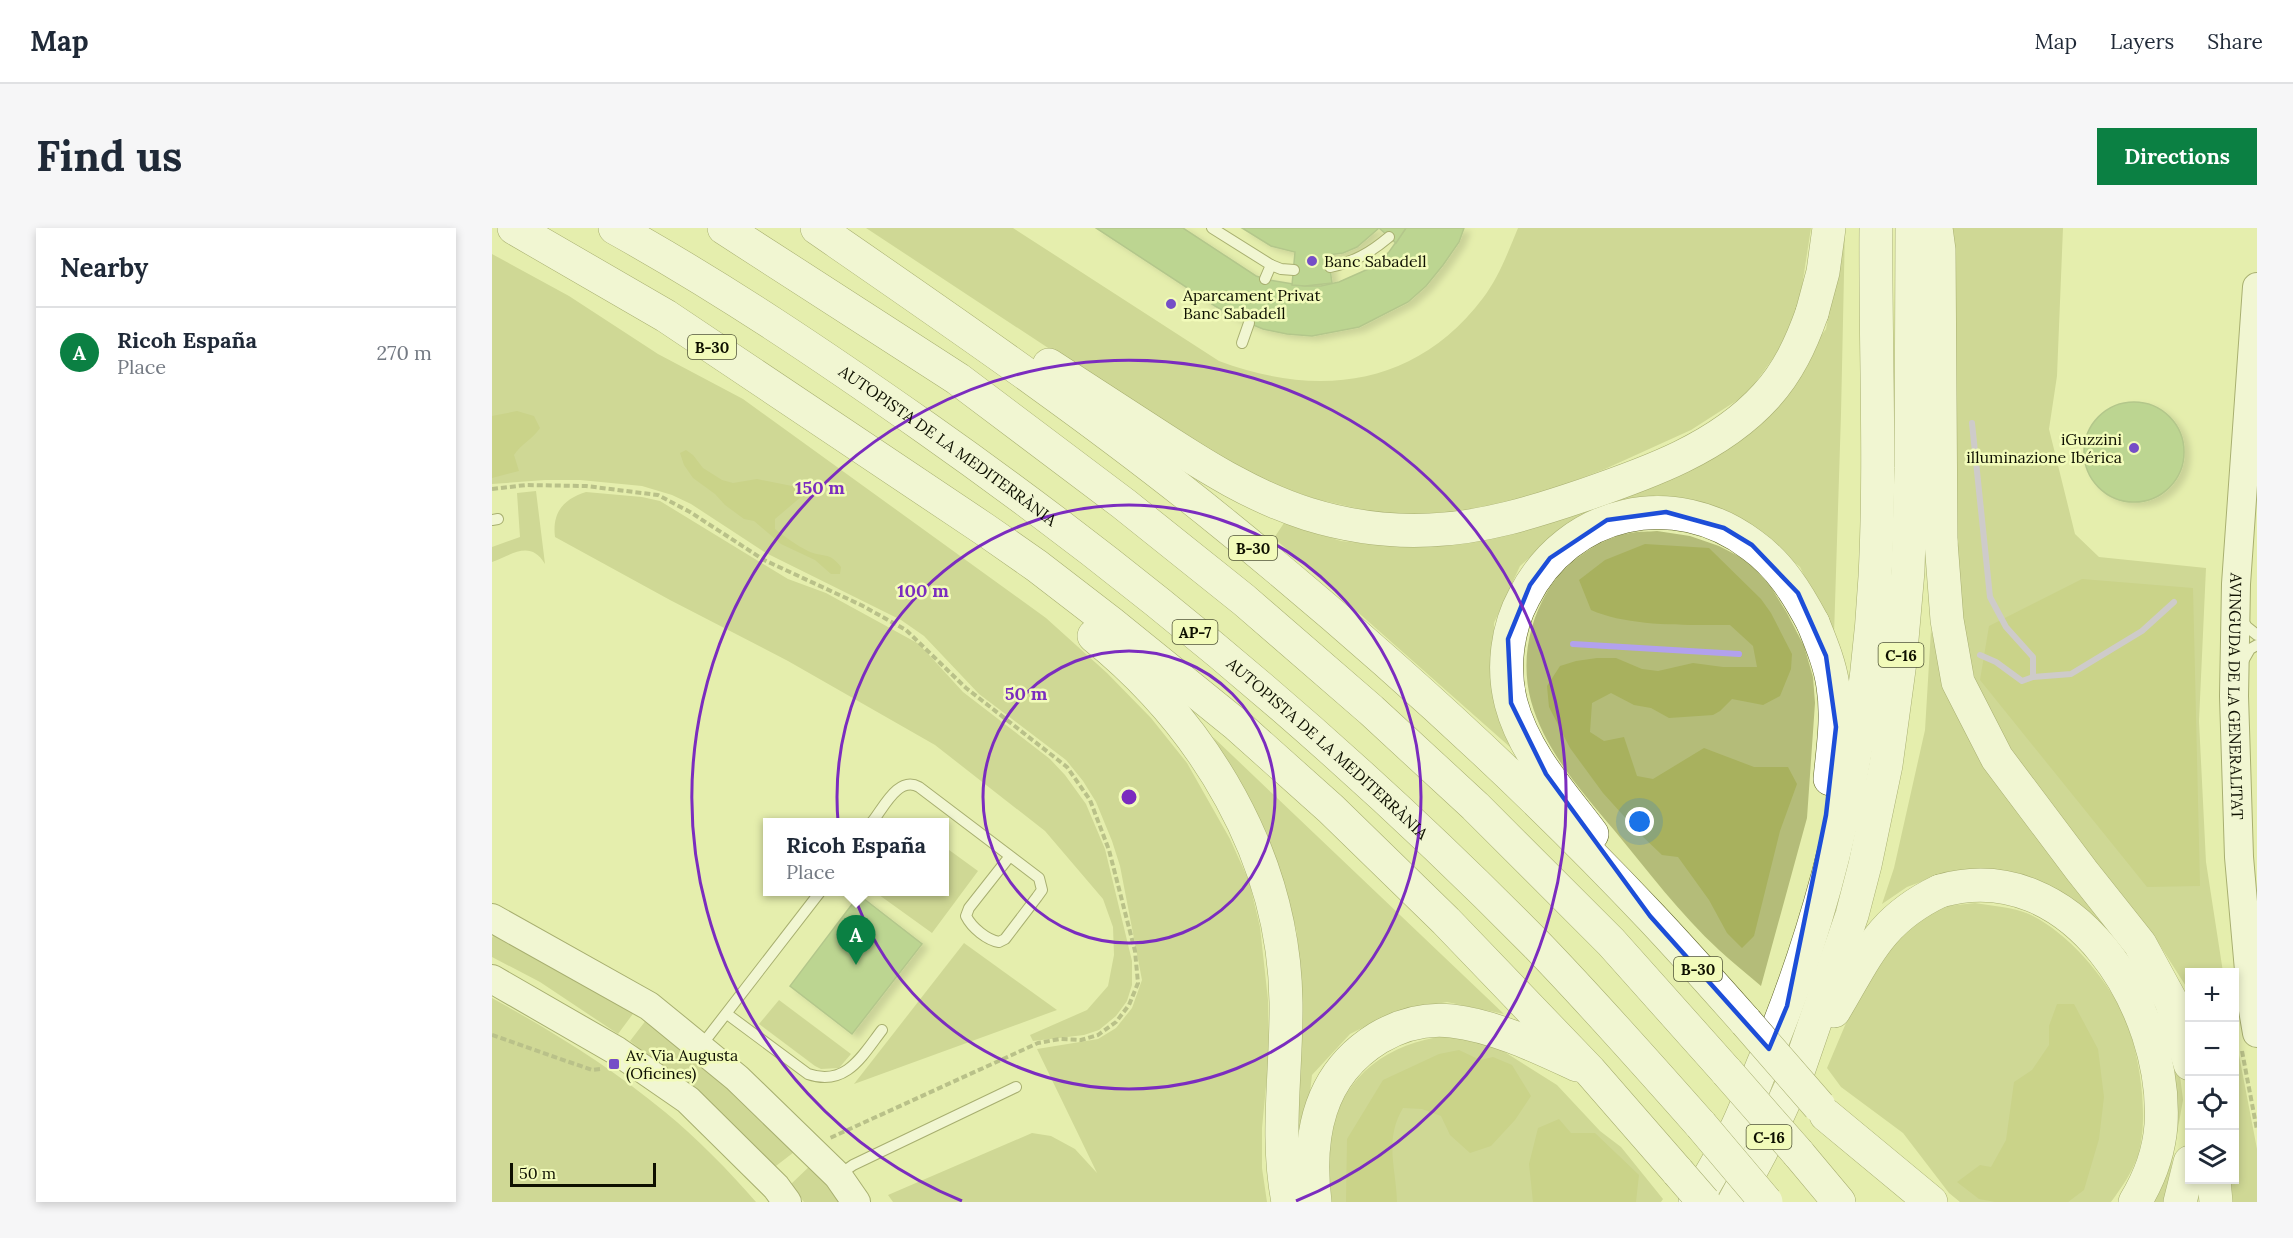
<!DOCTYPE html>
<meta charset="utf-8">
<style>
body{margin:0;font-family:Lora,serif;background:#f6f6f7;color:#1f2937}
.controls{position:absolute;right:18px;bottom:18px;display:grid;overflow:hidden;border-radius:0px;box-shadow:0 3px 9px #0003}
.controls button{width:54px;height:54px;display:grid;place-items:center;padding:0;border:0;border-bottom:2px solid #e0e1e3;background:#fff;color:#1f2937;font:30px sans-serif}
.scale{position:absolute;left:18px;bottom:15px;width:146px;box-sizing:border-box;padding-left:6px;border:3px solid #0e1000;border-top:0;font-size:16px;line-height:21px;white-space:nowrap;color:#0e1000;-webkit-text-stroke:4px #f2fbba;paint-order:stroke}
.you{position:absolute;left:1148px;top:594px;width:21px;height:21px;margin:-15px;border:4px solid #fff;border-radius:50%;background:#1a73e8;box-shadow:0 0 0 9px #1a73e833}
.badge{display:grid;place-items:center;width:39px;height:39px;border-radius:50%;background:#0b8043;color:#fff;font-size:20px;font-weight:700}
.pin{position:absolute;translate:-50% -50px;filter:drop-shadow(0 2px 3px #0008)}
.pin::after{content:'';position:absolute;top:32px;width:21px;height:18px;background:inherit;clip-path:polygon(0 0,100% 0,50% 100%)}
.popup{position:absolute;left:271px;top:590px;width:186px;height:78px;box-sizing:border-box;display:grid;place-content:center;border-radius:0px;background:#fff;filter:drop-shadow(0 2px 4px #0005);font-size:20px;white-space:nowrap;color:#747a83}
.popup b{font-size:22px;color:#1f2937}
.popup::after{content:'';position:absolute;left:50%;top:100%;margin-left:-12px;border:12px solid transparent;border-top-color:#fff}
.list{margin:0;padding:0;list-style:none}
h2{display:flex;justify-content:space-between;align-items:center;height:78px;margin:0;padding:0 24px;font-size:26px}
h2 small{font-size:20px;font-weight:400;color:#747a83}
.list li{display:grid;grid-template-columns:39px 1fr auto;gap:18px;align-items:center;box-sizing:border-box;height:90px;padding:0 24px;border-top:2px solid #e0e1e3}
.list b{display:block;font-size:22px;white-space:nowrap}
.list p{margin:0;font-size:20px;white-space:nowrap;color:#747a83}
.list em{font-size:20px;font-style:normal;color:#747a83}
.icon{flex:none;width:33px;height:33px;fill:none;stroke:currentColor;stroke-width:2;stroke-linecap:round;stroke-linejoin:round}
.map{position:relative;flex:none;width:1765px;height:974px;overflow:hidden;border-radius:0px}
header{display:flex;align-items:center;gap:36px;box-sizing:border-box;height:84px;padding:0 30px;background:#fff;border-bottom:2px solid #e0e1e3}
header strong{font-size:28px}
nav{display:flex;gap:33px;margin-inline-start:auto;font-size:21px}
.intro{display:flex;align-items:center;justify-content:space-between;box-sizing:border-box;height:144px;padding:0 36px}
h1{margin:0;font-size:42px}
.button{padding:15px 27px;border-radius:0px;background:#0b8043;color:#fff;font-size:21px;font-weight:700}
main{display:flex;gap:36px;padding:0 36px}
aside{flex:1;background:#fff;border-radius:0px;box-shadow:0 3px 9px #0003}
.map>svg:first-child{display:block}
.green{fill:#b4bc79}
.forest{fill:#a8b15e}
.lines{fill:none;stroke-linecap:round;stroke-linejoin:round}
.stream{stroke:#b2a1ed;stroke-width:6}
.building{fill:#8bb770;stroke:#779763;stroke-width:1.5;filter:url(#shadow)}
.service-casing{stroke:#5d6226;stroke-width:12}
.tertiary-casing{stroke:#5d6226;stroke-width:30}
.trunk-casing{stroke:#5d6226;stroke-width:34}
.motorway-casing{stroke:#5d6226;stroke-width:34}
.path{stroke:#83895e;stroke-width:4;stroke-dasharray:6 3;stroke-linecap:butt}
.service{stroke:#fff;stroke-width:10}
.tertiary{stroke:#fff;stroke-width:28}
.trunk{stroke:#fff;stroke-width:33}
.motorway{stroke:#fff;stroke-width:33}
.trunk-bridge-casing{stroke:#5d6226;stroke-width:34;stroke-linecap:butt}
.motorway-bridge-casing{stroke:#5d6226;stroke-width:34;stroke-linecap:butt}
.trunk-bridge{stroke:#fff;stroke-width:33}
.motorway-bridge{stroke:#fff;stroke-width:33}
.marked{fill:none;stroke:#1d4ed8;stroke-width:4.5;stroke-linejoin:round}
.ring{fill:none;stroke:#7b2cbf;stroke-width:3}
.poi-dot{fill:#754ec7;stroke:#f2fbba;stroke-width:2}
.labels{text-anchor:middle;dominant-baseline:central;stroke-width:5;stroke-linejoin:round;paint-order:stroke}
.shield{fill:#f2fbba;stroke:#525638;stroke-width:1.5}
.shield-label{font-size:15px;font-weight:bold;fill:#0e1000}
.poi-label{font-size:16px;fill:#0e1000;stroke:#f2fbba;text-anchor:start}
.street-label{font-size:16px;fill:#0e1000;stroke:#f2fbba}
.centre{fill:#7b2cbf;stroke:#f2fbba;stroke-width:3}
.ring-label{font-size:18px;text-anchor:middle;font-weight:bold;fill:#7b2cbf;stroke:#f2fbba;stroke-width:5;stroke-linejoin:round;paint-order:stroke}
</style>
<header>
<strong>Map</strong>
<nav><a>Map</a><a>Layers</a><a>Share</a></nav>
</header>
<div class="intro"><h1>Find us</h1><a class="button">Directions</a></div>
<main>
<aside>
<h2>Nearby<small></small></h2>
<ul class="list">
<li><span class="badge">A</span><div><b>Ricoh España</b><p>Place</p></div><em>270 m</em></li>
</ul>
</aside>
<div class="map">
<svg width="1765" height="974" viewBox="0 0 1765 974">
<defs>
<filter id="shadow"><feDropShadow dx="6" dy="4" stdDeviation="3" flood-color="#0004"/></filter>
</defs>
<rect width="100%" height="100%" fill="#e5eead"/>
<g class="green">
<path d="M 374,0 L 521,0 L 727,133 C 826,170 924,159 991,70 C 1007,49 1016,24 1026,0 L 1319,0 L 1308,71 L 1290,118 L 1255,166 L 1199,202 L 1113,241 L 1058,262 L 1001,278 L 947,286 L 890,286 L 824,271 L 784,257 L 760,246 L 585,139 Z"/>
<polygon points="1353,0 1349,186 1342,408 1308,339 1257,297 1201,273 1165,267 1111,283 1066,304 1028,338 1002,395 1001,453 1027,527 782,310 792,295 849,313 886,317 943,318 1259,203 1334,101"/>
<polygon points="1460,0 1571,0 1565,148 1557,201 1583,306 1607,329 1714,340 1707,493 1714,634 1731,744 1698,744 1697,763 1662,708 1517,533 1489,472 1470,404 1461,328"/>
<polygon points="0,26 77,68 166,126 251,171 554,390 615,445 659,490 695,535 738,611 757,653 768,699 776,772 777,827 770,900 770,940 775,974 401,974 396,967 540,905 559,908 583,921 605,945 545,821 606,811 624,800 640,780 650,752 628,638 620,613 604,574 591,553 574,532 487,466 432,408 409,392 274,325 199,276 180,267 150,258 88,252 53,252 0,256"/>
<path d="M 44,263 L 53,336 C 38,312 22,326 0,334 L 0,319 L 28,309 L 25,265 Z"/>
<path d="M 94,264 L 150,269 L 168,273 L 296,351 L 334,365 L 427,416 L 471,464 L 558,531 L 573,547 L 594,576 L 613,621 L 640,733 L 640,757 L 635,773 L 624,788 L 607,802 L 592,807 L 541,813 L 538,807 L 595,782 L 616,758 L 622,727 L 621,699 L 611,671 L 553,603 L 443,517 L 296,433 L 178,372 L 63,309 C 60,285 71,271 94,264 Z"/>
<path d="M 1165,303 L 1198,308 L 1227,318 L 1256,333 L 1279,359 L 1295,385 L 1312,418 L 1321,449 L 1323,475 L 1315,590 L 1269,758 C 1255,746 1240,734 1227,722 C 1188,686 1156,643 1122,602 C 1090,564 1053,523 1039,473 C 1029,435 1036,397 1055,364 C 1071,336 1107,310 1138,305 C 1147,303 1157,304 1165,303 Z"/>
<polygon points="1439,402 1448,436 1636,717 1684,814 1691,872 1673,974 1655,974 1684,879 1607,697 1442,649 1415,659 1390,676 1402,640 1433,502"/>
<polygon points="721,509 1012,786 955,774 902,784 858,806 820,847 813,909 800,908 809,807 805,705 793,658 761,579"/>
<polygon points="453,619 486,643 440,705 383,664 452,664"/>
<path d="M 1483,675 C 1500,678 1521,679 1537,686 C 1573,702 1613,748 1630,784 C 1647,820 1658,888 1646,927 C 1640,945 1630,959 1619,974 L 1468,974 L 1457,965 L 1411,905 L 1349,859 L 1335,840 L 1373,750 L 1399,716 L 1423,694 L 1447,679 Z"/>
<polygon points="5,698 146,779 126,806 48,754 0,729 0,710"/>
<polygon points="472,715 565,782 362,856"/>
<path d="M 0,770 C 60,803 120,840 173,884 C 206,911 236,942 264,974 L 0,974 Z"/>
<polygon points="287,772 359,826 347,840 329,841 323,838 267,796"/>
<polygon points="158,787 306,921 280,941 194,858 138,813"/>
<polygon points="1743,806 1765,921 1765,974 1741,974 1739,952 1742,952"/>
<path d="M 954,808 L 978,812 L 1008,821 L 1065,857 L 1108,903 L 1129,919 L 1171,971 L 1169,974 L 840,974 C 838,951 834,928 839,905 C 852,846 897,815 954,808 Z"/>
<polygon points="321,935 355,974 312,974 298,957"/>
</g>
<g class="forest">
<path d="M 25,183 L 42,188 L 48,200 C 41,211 29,216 22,227 L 27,243 L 0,250 L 0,188 Z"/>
<path d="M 194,222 L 201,227 L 211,240 L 230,252 L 241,255 L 265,251 L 305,259 L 310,268 L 283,291 L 283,301 C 293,309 304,317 316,323 C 331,330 337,323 349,339 L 348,346 L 339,346 L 323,332 L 289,316 L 262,293 L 252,291 L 233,277 L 223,266 L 201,250 L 192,237 L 188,225 Z"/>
<path d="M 1153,316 L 1217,320 L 1269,371 L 1279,385 L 1300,426 L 1299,441 L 1288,468 L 1271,477 L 1240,471 L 1228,483 L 1221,487 L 1177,490 L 1159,480 L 1142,477 L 1119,465 L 1100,475 L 1098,504 L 1112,513 L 1132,509 L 1145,548 L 1161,551 L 1212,520 L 1262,539 L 1296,539 L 1305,556 L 1288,603 L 1262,708 L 1250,720 L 1235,705 L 1217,672 L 1186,629 L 1170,627 L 1148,606 L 1111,565 L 1078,520 L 1057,479 L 1055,458 L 1068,438 L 1084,433 L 1105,430 L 1124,430 L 1150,441 L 1166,443 L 1201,435 L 1231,439 L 1265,439 L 1261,418 L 1238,397 C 1197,397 1137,399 1099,382 L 1087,352 L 1113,332 Z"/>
<polygon points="1590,351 1701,360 1708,658 1655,659 1488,452 1497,398"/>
<polygon points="1565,776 1582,776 1606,821 1612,869 1607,911 1592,962 1576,974 1503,974 1487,971 1465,954 1488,937 1499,939 1514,912 1522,854 1540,842 1557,817 1557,798"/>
<path d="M 967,822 L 988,832 L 1001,829 L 1020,837 L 1039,868 L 1023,892 L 999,918 L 978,925 L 958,907 L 949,888 L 930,881 L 911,880 C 892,912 904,939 905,974 L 854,974 L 855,911 L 891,852 L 947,826 Z"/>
<polygon points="1067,891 1079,905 1103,905 1147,947 1144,974 1041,974 1037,936 1046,900"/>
</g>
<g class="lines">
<g class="stream">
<polyline points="1480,195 1498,369 1514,399 1541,429 1541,449"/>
<polyline points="1081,416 1247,426"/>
<polyline points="1488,427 1504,434 1530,453 1541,449 1579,446 1650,403 1682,374"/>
</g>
</g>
<g class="building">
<polygon points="604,0 691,0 764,48 777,52 813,58 829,58 847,54 883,38 897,24 914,0 972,0 967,14 951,37 934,58 916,74 867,99 820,108 795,106 771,101 747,91 723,78"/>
<polygon points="750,0 887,0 865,19 851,25 836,27 840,55 813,58 800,57 803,24 779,18"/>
<polygon points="887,0 914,0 904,15"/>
<circle cx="1642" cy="224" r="50"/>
<polygon points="367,667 430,716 360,806 298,758"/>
</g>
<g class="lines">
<defs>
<g id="service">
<polyline points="720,0 779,37 773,51"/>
<polyline points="779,37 789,41 802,42"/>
<path d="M 838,39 C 862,34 878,25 897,9"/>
<polyline points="750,115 757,95"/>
<polyline points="0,292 6,291"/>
<polyline points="1750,392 1755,399 1765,407"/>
<polyline points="1750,435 1758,421 1765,417"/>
<path d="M 380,594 C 391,581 406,547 427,559 L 547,650 L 550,662 L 545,669 L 513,711 L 507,714 C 495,712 480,700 474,688 L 477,680 L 518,628"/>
<path d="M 235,786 L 316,846 C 354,859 370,828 390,802"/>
<polyline points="209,818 328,664"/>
<polyline points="347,947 361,937 524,859"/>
</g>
<g id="tertiary">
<path id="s1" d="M 1765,59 L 1744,356 L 1742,468 L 1747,629 L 1760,776 L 1765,805"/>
<polyline points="0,690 157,778 245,850 346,948 364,974"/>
<polyline points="0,751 125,823 196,872 284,959 295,974"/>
</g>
<g id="trunk">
<polyline points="22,0 174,88 492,301 545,338 619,395 745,497 839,581 954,693 1098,843 1186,944"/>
<path d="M 325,0 C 464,96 603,191 733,297 C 883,419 1027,549 1159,689 C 1191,723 1223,759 1254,794"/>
<path d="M 557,137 C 594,161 631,185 668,209 C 716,240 762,269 816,286 C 855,298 897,304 938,302 C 991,300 1042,284 1092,267 C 1156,245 1227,220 1274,168 C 1296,144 1309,116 1320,85"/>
<polyline points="1449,314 1455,392 1466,454 1505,530 1590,643 1648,716 1679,773 1698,836"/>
<path d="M 602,408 C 713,498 792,629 794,774 C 795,841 783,908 796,974"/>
<path d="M 1100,606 C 1070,566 1032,525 1019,475 C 1010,440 1015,400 1032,369 C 1076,282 1182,258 1260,317 C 1288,337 1305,365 1321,395"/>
<path d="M 1448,663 C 1581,625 1676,781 1669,897 C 1667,924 1657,951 1643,974"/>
<polyline points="1334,887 1439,974"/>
<polyline points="1722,952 1724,974"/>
<path d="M 823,974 C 815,909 826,847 886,810 C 908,797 934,790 960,793 C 1003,798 1046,819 1085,837"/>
<polyline points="1688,974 1698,934"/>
</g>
<g id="motorway">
<path id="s2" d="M 123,0 C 231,60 333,129 434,200 C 653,354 858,527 1046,718 C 1102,776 1155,836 1209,897"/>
<polyline points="232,0 466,151 632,276 752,372 879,482 983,578 1119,714 1235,844"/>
<polyline points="1444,0 1447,22 1449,314"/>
<polyline points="1320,85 1331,44 1337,0"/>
<path d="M 1321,395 C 1329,415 1338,436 1341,458 C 1346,489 1341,520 1338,551"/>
<path d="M 1342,783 C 1375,728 1387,692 1448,663"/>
<polyline points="1306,925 1347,974"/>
<path d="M 1203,974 C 1217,949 1232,924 1245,899 C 1256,876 1264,852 1274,829 C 1338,676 1374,514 1383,349 C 1389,233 1383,116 1384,0"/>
<polyline points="1242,974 1269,924 1307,841 1360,687 1373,637 1394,537 1408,434 1416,343 1419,240 1420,0"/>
</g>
</defs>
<use href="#service" class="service-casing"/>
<use href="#tertiary" class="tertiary-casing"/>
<use href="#trunk" class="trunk-casing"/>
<use href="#motorway" class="motorway-casing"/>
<g class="path">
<polyline points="0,261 34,257 94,258 166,267 198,284 272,332 369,377 414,402 474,460 575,539 598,572 617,622 643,723 646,755 637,777 624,794 606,807 589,812 568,811 546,815 338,910"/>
<polyline points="0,807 100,842 109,841"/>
<polyline points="1750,823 1765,902"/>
</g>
<use href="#service" class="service"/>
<use href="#tertiary" class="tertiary"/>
<use href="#trunk" class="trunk"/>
<use href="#motorway" class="motorway"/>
<defs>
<g id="trunk-bridge">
<polyline points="1254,794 1327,878"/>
<polyline points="1186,944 1212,974"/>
</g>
<g id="motorway-bridge">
<polyline points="1235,844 1306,925"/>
<polyline points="1209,897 1274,974"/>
</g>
</defs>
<use href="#trunk-bridge" class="trunk-bridge-casing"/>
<use href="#motorway-bridge" class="motorway-bridge-casing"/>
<use href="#trunk-bridge" class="trunk-bridge"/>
<use href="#motorway-bridge" class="motorway-bridge"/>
</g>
<path d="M0 0H1765V974H0ZM 1174,284 L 1232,300 L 1260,317 L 1306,365 L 1334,428 L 1344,499 L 1334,587 L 1295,778 L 1277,821 L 1158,688 L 1054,546 L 1019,475 L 1016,411 L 1038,357 L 1058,330 L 1115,292 Z" fill="#e5eead" fill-opacity=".55" fill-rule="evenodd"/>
<path class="marked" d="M 1174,284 L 1232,300 L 1260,317 L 1306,365 L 1334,428 L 1344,499 L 1334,587 L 1295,778 L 1277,821 L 1158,688 L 1054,546 L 1019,475 L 1016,411 L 1038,357 L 1058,330 L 1115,292 Z"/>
<g class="ring">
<circle cx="637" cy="569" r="146"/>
<circle cx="637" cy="569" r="292"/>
<path d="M470 973A437 437 0 1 1 804 973"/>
</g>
<g class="poi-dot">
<circle cx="820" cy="33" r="6"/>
<circle cx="679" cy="76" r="6"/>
<circle cx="1642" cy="220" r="6"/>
<rect x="116" y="830" width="12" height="12" rx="3"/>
</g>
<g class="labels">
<g class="shield">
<rect x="196" y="107" width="48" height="24" rx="4.5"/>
<rect x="737" y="308" width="48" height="24" rx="4.5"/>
<rect x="680.5" y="392" width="45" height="24" rx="4.5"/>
<rect x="1386.5" y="415" width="45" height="24" rx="4.5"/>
<rect x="1182" y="729" width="48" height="24" rx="4.5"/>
<rect x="1254.5" y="897" width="45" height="24" rx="4.5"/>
</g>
<g class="shield-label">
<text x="220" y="119">B-30</text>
<text x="761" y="320">B-30</text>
<text x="703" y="404">AP-7</text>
<text x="1409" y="427">C-16</text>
<text x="1206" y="741">B-30</text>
<text x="1277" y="909">C-16</text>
</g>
<g class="poi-label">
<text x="832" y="33">Banc Sabadell</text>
<text x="691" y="67">Aparcament Privat<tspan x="691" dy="18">Banc Sabadell</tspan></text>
<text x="1630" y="211" text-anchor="end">iGuzzini<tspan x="1630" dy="18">illuminazione Ibérica</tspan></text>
<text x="134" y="827">Av. Via Augusta<tspan x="134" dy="18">(Oficines)</tspan></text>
</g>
<g class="street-label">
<text stroke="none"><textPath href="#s2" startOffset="398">AUTOPISTA DE LA MEDITERRÀNIA</textPath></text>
<text stroke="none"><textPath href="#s1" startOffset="410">AVINGUDA DE LA GENERALITAT</textPath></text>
<text stroke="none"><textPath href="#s2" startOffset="884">AUTOPISTA DE LA MEDITERRÀNIA</textPath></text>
</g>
</g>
<circle cx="637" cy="569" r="9" class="centre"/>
<g class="ring-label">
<text x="328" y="266">150 m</text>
<text x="431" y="369">100 m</text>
<text x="534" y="472">50 m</text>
</g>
</svg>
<div class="controls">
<button>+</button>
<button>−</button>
<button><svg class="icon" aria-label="locate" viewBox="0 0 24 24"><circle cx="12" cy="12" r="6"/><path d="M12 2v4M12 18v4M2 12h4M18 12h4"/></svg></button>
<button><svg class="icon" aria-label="layers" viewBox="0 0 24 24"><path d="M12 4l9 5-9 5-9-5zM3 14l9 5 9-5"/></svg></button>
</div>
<div class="scale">50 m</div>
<div class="you"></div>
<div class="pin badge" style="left:364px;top:737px">A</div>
<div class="popup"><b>Ricoh España</b>Place</div>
</div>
</main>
